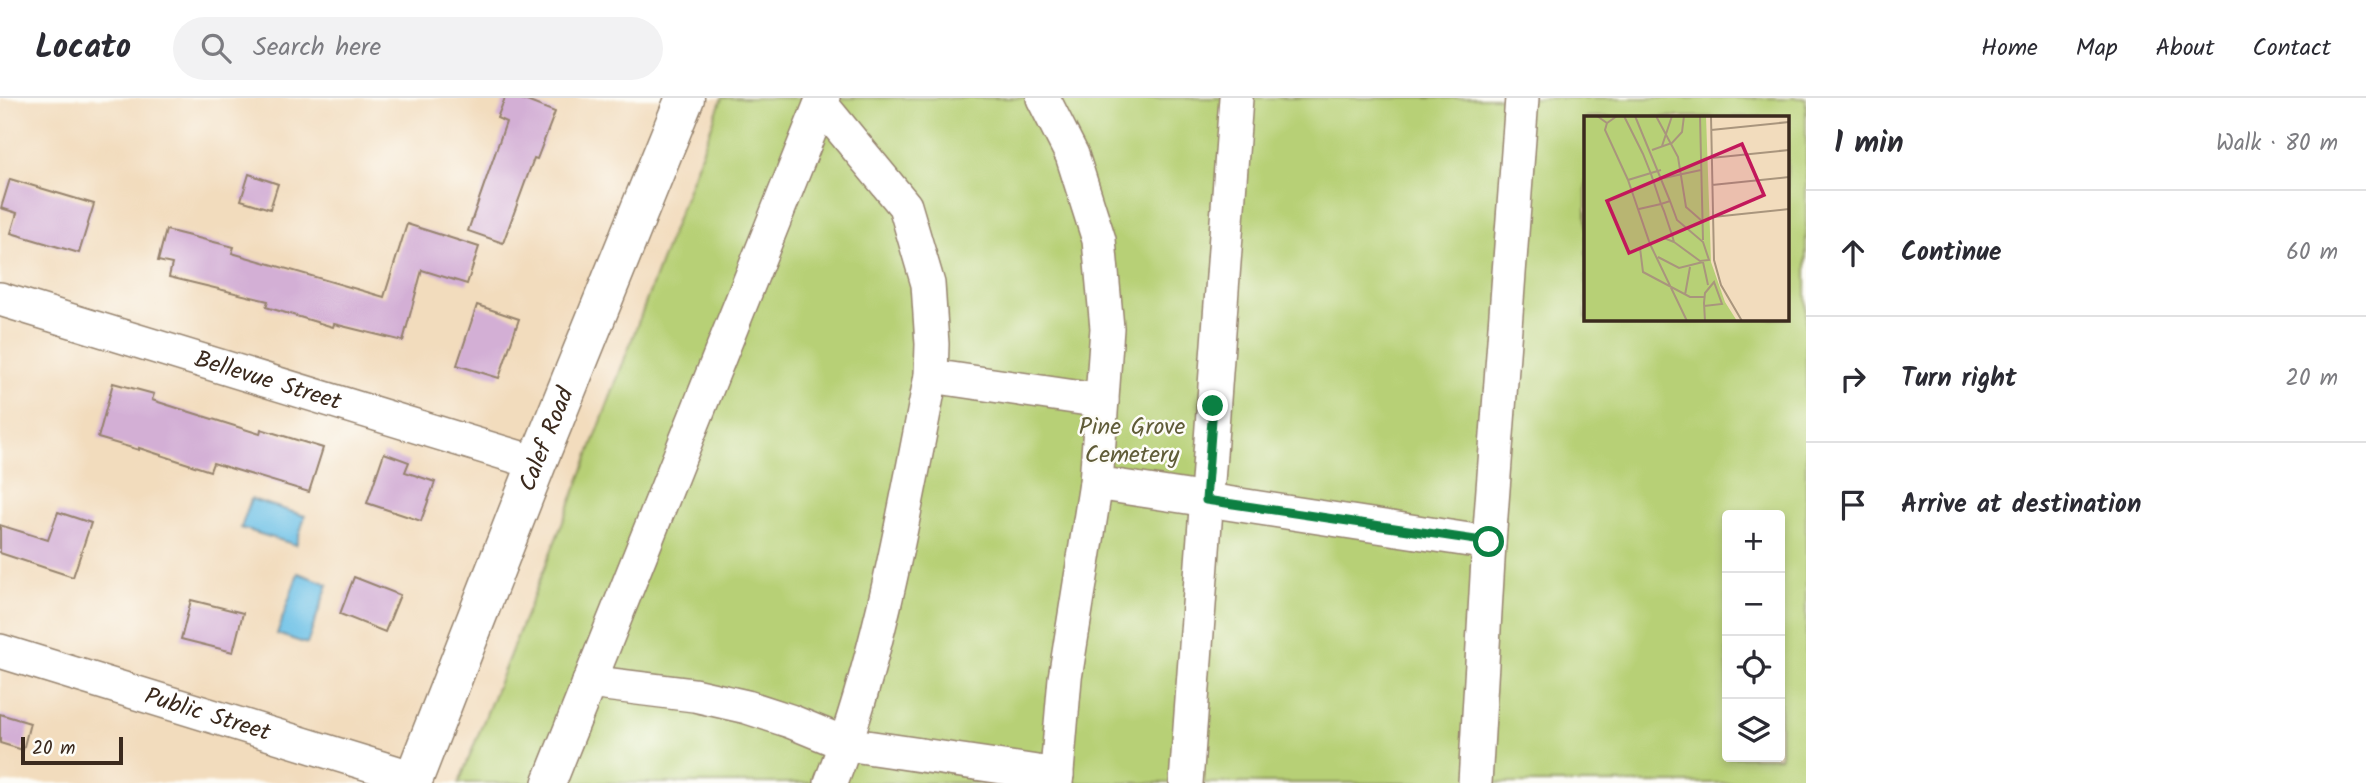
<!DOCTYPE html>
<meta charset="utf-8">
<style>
body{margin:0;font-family:Kalam,sans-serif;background:#f2f2f3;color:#2b2b33}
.controls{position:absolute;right:21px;bottom:21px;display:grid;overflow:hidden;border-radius:7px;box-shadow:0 4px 10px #0003}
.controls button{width:63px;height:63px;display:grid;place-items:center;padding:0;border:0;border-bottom:2px solid #e1e1e2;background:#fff;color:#2b2b33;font:35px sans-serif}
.scale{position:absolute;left:21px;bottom:18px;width:102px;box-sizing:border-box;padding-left:7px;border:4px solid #3b2a1e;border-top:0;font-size:19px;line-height:24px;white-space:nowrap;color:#3b2a1e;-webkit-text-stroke:5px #fdfcf7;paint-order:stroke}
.stop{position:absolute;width:21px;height:21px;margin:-16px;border:5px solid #0b8043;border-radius:50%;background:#fff}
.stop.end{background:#0b8043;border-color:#fff;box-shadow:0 2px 7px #0008}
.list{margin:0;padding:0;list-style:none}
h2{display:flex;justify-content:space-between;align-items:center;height:91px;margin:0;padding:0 28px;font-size:30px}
h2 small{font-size:23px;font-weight:400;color:#7c7c81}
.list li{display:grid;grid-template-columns:46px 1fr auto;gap:21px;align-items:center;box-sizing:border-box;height:126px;padding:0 28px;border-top:2px solid #e1e1e2}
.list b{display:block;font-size:26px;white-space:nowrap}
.list em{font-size:23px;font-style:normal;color:#7c7c81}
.icon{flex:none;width:38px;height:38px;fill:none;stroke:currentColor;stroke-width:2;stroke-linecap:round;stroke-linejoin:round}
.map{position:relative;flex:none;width:1806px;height:685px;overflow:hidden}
header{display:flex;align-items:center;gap:42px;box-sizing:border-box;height:98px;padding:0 35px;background:#fff;border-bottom:2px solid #e1e1e2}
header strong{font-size:33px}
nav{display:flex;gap:38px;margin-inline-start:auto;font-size:24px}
.search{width:490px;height:63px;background:#f2f2f3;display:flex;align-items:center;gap:18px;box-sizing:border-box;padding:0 24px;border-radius:38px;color:#7c7c81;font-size:26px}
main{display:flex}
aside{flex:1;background:#fff}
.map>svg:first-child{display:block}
.green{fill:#b7d076;stroke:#797d4a;stroke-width:2;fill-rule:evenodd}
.water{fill:#69bfe6;stroke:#527482;stroke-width:2}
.building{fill:#d3afd5}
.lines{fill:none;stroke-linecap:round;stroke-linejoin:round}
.minor-casing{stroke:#96836e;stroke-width:36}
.major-casing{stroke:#96836e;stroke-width:41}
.minor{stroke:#fff;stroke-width:33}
.major{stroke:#fff;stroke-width:38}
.route{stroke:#0b8043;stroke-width:9}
.labels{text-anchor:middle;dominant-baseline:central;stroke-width:5;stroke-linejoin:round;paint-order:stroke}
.street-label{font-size:24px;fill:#3b2a1e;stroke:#fdfcf7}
.park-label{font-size:24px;fill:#605c38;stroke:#fdfcf7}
.inset-road{fill:none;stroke:#a9957d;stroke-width:2}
.view{fill:#c2185b;fill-opacity:0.15;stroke:#c2185b;stroke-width:3.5}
.inset-edge{fill:none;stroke:#3b2a1e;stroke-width:3.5}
</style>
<header>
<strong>Locato</strong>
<div class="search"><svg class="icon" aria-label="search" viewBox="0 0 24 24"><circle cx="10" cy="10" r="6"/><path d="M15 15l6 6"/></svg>Search here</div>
<nav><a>Home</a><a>Map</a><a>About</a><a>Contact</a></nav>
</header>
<main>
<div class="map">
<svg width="1806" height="685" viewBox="0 0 1806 685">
<rect width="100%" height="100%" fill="#fdfcf7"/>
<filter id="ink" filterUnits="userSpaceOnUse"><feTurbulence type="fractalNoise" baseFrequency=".0143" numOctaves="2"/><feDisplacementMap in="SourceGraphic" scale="14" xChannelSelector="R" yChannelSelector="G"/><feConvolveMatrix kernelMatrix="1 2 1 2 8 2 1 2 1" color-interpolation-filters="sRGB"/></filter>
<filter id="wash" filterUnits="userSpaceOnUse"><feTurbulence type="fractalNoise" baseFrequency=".00686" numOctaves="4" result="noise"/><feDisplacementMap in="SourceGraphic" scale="28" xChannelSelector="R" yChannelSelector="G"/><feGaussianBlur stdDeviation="1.57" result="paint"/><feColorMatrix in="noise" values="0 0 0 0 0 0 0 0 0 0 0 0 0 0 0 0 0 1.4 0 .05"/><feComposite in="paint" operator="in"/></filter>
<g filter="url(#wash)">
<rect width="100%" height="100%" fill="#f2dcbd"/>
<path class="green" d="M 722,0 L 1806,0 L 1806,685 L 459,685 L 579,383 ZM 1586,19 L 1787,19 L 1787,220 L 1586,220 ZM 1727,417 L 1780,417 L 1780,659 L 1727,659 Z"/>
<g class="water">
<polygon points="251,401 305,418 296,447 241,430"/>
<polygon points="298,475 328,486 307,546 277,536"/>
</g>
<g id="blocks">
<g class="building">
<polygon points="505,0 519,0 555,14 537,61 534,60 503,145 468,133 506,24 497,20"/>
<polygon points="249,76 278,86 270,111 241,102"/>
<polygon points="10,81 94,106 79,155 11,135 17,115 1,110"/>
<polygon points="407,126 479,149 467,186 422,172 403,243 334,226 333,229 266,209 268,203 169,179 172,166 158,163 166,132 234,149 232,155 384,199"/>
<polygon points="477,207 519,221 499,280 457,267"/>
<polygon points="113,285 154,296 152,302 260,336 261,331 323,350 309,394 213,365 210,373 139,350 139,352 98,340"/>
<polygon points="384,355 409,364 405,374 435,384 421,423 367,405"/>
<polygon points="58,414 91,425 73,479 0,455 0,427 48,442"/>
<polygon points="354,479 400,497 385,534 340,516"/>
<polygon points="191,502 243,515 233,554 181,541"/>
<polygon points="0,616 30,625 23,652 0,645"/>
</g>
</g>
</g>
<g filter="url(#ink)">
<use href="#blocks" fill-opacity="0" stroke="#96836e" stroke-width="2"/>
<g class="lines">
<defs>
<g id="minor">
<polyline points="1043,0 1072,57 1099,142 1107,230 1096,385 1489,445"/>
<path d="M 821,6 L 905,108 L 928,186 L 932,246 L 931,278 C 904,415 881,554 831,685"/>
<path id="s1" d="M 0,201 L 537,365"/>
<polyline points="931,278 1102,303"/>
<path id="s2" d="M 0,553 L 414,680"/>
<polyline points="589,584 694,597 747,609 790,623 846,646 1057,677"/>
<polyline points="549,685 823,0"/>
<polyline points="1056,685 1065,580 1096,385"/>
<polyline points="1186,685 1236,0"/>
<polyline points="1475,685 1489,445 1522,0"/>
</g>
<g id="major">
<path id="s3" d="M 412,685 L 537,365 L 685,0"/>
</g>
</defs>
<use href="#minor" class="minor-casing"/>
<use href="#major" class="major-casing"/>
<use href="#minor" class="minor"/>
<use href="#major" class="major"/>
</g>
</g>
<g class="lines" filter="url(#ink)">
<polyline class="route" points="1213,308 1206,402 1489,444"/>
</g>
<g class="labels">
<g class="street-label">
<text stroke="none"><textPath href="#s1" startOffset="280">Bellevue Street</textPath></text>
<text stroke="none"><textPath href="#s3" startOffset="369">Calef Road</textPath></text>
<text stroke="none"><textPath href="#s2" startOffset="217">Public Street</textPath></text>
</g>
<g class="park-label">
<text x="1132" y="329">Pine Grove<tspan x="1132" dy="28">Cemetery</tspan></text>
</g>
</g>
<g transform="translate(1584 18)">
<rect width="205" height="205" fill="#f2dcbd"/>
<path d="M 0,0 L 122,0 L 127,146 L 141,186 L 153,205 L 0,205 Z" fill="#b7d076"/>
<path class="inset-road" d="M 13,0 L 23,7 L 33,0M 40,0 L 59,38 L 67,58 L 77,88 L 80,95 L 88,119 L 90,126 L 116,145 L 125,144 L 119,126 L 93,104 L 86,85 L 77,88 L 55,93M 51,0 L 86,85M 72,0 L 94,41 L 102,91 L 118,105M 116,0 L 119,124M 127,0 L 130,144 L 137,169 L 158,205M 23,7 L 21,14 L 44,64M 127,14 L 205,6M 78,30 L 88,0M 68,34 L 88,27 L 98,16 L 100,0M 127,42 L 205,34M 77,54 L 44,64 L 66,128 L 103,205M 80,62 L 117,54M 128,69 L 205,61M 129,101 L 205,93M 90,126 L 80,122 L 56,132 L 59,156 L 106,181 L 120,181M 74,141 L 95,152 L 119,146 L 124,169M 101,179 L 106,151M 120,190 L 138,188 L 130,166 L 121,177 L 120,187 L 121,205"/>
<path class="view" d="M 158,28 L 180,79 L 45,137 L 23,85 Z"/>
<rect width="205" height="205" class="inset-edge"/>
</g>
</svg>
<div class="controls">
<button>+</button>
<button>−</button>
<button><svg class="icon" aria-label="locate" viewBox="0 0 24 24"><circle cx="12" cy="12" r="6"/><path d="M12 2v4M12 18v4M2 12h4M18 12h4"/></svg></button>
<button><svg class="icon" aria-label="layers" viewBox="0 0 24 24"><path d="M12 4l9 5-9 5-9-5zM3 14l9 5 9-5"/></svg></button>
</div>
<div class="scale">20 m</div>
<div class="stop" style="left:1489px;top:444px"></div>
<div class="stop end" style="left:1213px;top:308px"></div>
</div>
<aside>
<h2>1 min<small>Walk · 80 m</small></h2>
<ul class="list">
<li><svg class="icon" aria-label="ahead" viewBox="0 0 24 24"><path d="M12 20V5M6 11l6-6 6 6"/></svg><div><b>Continue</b></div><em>60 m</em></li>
<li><svg class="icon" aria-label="right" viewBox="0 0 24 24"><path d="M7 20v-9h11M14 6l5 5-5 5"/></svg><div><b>Turn right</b></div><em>20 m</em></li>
<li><svg class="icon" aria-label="arrive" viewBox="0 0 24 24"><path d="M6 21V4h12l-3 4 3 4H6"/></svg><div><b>Arrive at destination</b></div></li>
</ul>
</aside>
</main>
